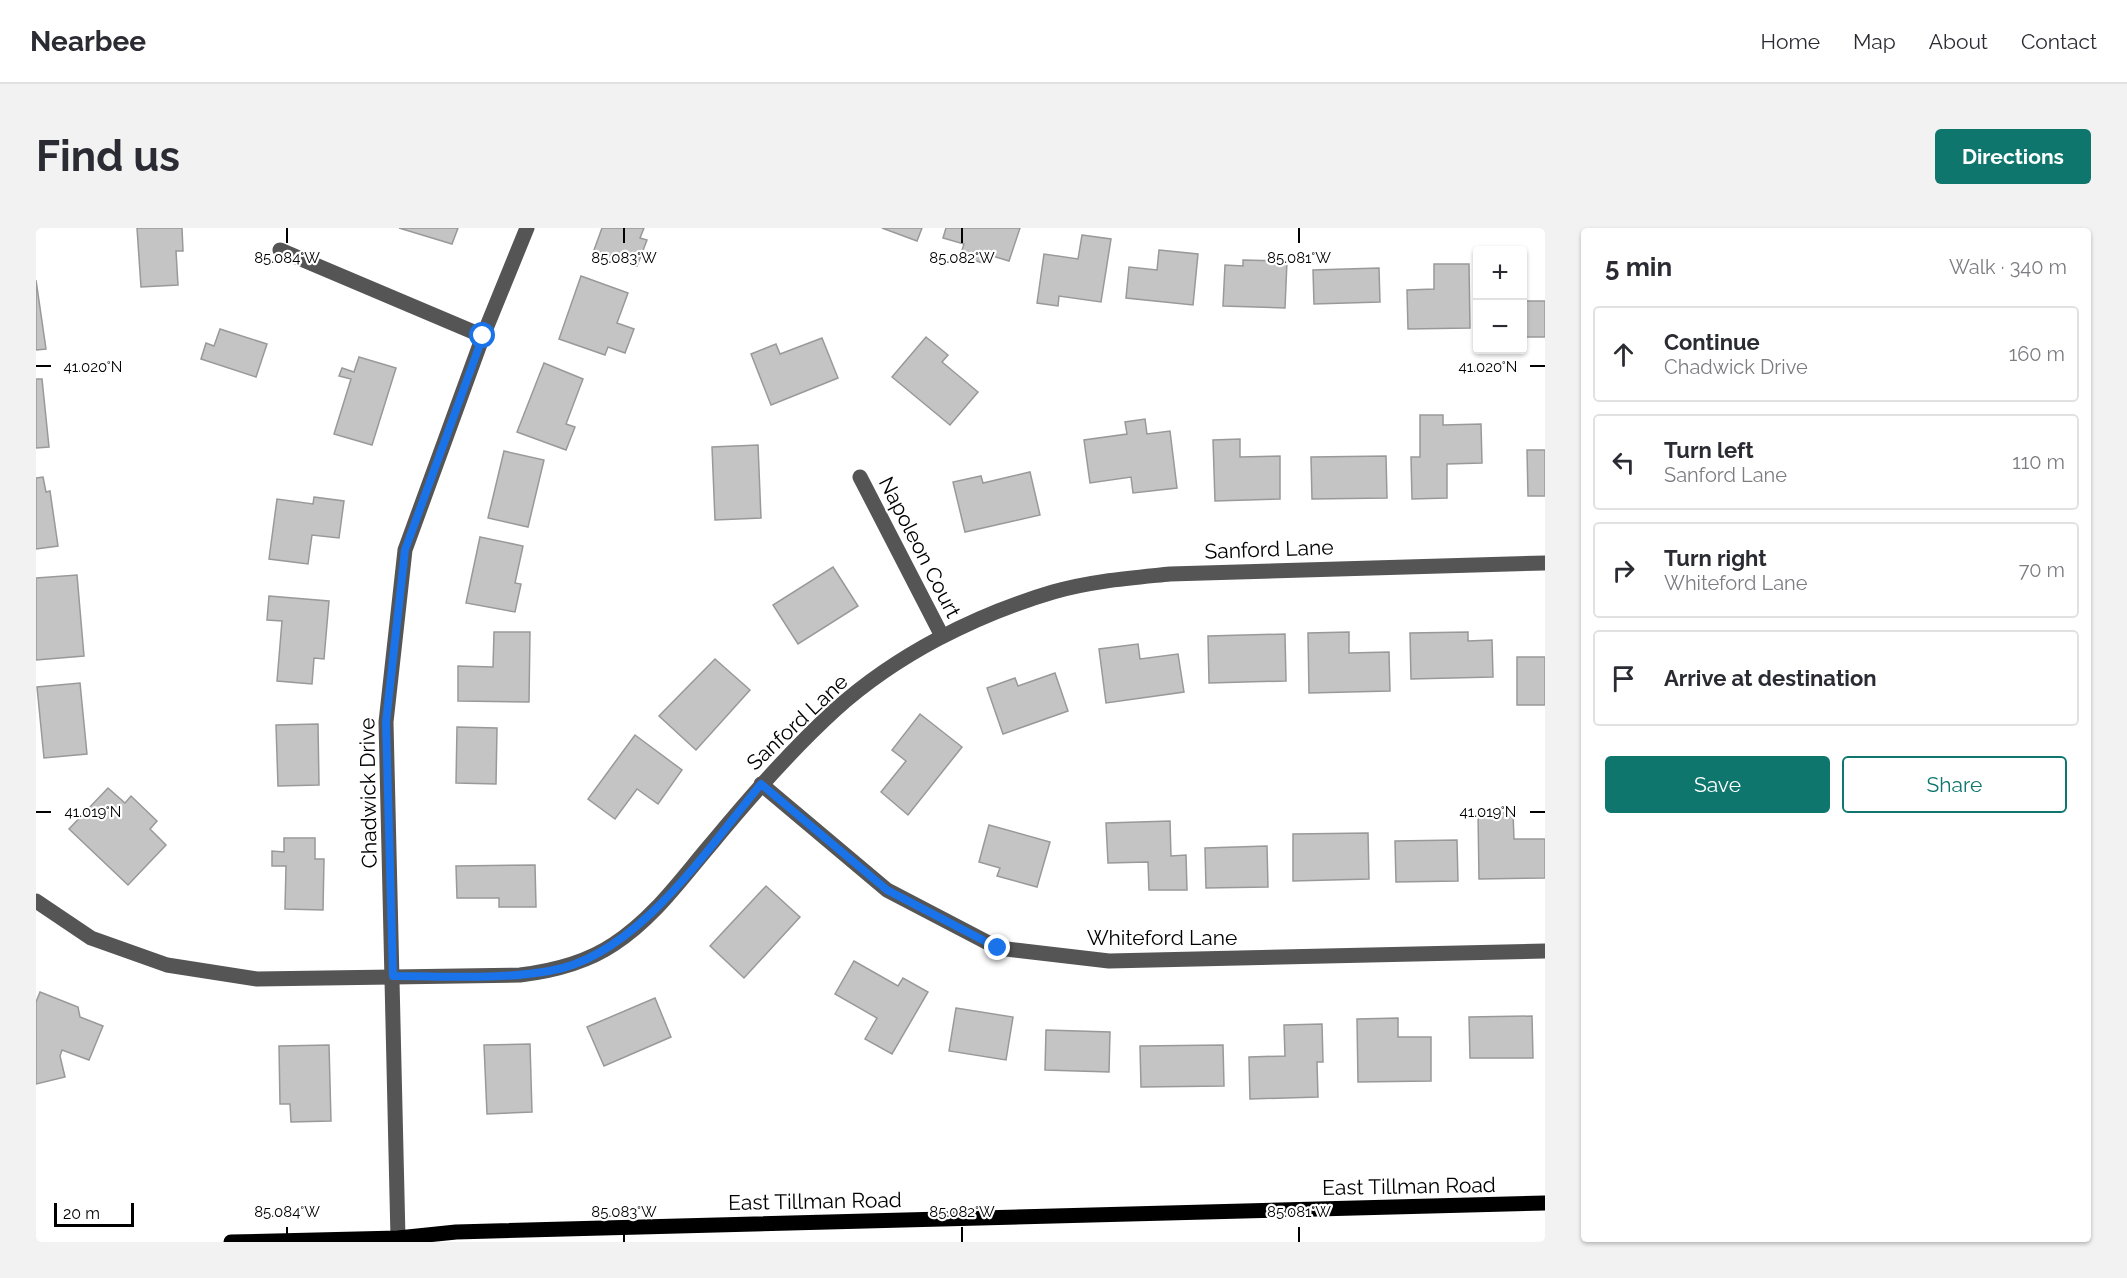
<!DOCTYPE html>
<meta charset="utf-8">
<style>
body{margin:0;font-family:Raleway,sans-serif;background:#f2f2f3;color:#2b2b33}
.controls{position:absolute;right:18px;top:18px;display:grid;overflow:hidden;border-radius:6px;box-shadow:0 2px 4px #0004}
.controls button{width:54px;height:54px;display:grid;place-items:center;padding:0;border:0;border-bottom:2px solid #e1e1e2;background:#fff;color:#2b2b33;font:30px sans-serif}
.scale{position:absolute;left:18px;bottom:15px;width:80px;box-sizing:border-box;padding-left:6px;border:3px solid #000;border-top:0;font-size:16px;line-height:21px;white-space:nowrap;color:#000;-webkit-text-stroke:4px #fff;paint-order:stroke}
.stop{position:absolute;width:18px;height:18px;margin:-14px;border:4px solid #1a73e8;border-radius:50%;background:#fff}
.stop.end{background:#1a73e8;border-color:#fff;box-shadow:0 2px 6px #0008}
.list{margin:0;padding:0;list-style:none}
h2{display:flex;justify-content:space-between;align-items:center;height:78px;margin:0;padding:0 24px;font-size:26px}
h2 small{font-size:20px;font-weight:400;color:#7c7c81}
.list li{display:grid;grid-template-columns:39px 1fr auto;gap:18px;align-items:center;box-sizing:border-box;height:96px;margin:0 12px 12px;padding:0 12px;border:2px solid #e1e1e2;border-radius:6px}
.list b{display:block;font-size:22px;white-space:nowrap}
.list p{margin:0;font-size:20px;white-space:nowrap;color:#7c7c81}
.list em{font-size:20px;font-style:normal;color:#7c7c81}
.actions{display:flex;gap:12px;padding:18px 24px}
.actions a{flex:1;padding:14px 0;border:2px solid #0f766e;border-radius:6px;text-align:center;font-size:21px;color:#0f766e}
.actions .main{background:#0f766e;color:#fff}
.icon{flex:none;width:33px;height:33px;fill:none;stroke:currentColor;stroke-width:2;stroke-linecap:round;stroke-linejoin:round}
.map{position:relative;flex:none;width:1509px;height:1014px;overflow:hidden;border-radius:6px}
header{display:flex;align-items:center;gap:36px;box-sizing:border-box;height:84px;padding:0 30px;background:#fff;border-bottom:2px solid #e1e1e2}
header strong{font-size:28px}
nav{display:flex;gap:33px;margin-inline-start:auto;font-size:21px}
.intro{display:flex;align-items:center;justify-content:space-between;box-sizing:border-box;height:144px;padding:0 36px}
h1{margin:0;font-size:42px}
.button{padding:15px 27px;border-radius:6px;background:#0f766e;color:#fff;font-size:21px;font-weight:700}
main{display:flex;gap:36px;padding:0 36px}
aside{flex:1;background:#fff;border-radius:6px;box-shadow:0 2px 4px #0004}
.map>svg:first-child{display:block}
.building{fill:#c4c4c4;stroke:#999;stroke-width:1.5}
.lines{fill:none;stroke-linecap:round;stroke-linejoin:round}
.minor{stroke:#555;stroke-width:15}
.major{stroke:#000;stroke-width:15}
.route{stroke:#1a73e8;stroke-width:8}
.ticks{fill:none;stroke:#000;stroke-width:2}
.labels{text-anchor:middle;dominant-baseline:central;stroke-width:4.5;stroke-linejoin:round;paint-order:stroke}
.street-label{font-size:21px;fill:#000;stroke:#fff}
.ticks-label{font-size:15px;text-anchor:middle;fill:#000;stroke:#fff;stroke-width:4.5;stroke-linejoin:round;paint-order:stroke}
</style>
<header>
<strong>Nearbee</strong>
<nav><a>Home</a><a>Map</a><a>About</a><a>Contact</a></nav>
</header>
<div class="intro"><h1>Find us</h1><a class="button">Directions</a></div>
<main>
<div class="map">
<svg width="1509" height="1014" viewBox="0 0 1509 1014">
<rect width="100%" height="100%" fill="#fff"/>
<g class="building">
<polygon points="101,0 146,0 147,23 140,23 142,57 105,59"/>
<polygon points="363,0 422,0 416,16"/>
<polygon points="566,0 608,0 604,10 611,12 601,38 558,22"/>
<polygon points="846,0 886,0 881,13"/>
<polygon points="910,0 984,0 973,33 950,26 947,35 924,28 928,16 907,10"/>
<polygon points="1046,7 1075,11 1065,74 1023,68 1022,78 1001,75 1008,26 1042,31"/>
<polygon points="1123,22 1162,26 1157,77 1090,70 1093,39 1121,42"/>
<polygon points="1207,32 1251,33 1249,80 1187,78 1189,37 1207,38"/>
<polygon points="1398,36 1433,36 1434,100 1372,101 1371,62 1398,61"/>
<polygon points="1343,40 1344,74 1278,76 1277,42"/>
<polygon points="545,48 592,65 581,95 598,101 589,125 572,119 569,127 523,111"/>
<polygon points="0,52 10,121 0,122"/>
<polygon points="1486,55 1489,55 1490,73 1509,73 1509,109 1486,109"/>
<polygon points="184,101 231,116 220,149 165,131 170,115 178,118"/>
<polygon points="890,109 912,127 906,134 942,164 914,197 856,149"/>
<polygon points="786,110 802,150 735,177 715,126 740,116 744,126"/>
<polygon points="323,129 360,140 336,217 298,206 315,151 303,148 306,140 318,144"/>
<polygon points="508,135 547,151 530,196 539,199 530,222 481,204"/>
<polygon points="0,151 6,151 13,219 0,220"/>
<polygon points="1384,187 1407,187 1407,197 1445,196 1446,235 1411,236 1411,270 1376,271 1375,229 1384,229"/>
<polygon points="1109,191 1111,206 1134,203 1141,260 1097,265 1095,249 1054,255 1048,212 1091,206 1089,194"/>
<polygon points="1204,211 1204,229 1244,228 1244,271 1179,273 1177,212"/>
<polygon points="722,217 725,290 679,292 676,219"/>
<polygon points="1491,222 1509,222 1509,268 1492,268"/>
<polygon points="468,223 508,232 492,299 452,290"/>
<polygon points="1350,228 1351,270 1276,271 1275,229"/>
<polygon points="994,244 1004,287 929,304 917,254 945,248 947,255"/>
<polygon points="7,249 10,264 14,263 22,318 0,321 0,250"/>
<polygon points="278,269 308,273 303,310 276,307 272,336 233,331 241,271 277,276"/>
<polygon points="444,309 487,318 479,355 485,356 479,384 430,375"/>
<polygon points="797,339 822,378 762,416 737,377"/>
<polygon points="41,347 48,428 0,432 0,350"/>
<polygon points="233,368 293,373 288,431 278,430 276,456 241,453 246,393 231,392"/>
<polygon points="458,404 494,404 493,474 422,473 422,438 457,439"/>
<polygon points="1313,404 1313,425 1353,424 1354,463 1273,465 1272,405"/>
<polygon points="1432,404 1432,413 1456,412 1457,449 1375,451 1374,405"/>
<polygon points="1249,406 1250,453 1173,455 1172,408"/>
<polygon points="1102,416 1104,431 1142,426 1148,464 1070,475 1063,421"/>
<rect x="1481" y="429" width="28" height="48"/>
<polygon points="679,431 714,462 660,522 623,488"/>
<polygon points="1019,445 1032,483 967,506 951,460 979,450 982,458"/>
<polygon points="44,455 51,526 8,530 1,459"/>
<polygon points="884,486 926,519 872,587 845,564 870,533 856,522"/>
<polygon points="282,496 283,557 242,558 240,497"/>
<polygon points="421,499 461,500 460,556 420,555"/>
<polygon points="599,507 646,542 622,576 601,561 579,591 552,571"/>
<polygon points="72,560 89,575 95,568 121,593 114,601 130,617 92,657 33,601"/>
<polygon points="1442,585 1477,585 1478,611 1509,611 1509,650 1443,651"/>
<polygon points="1134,593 1135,628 1150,627 1151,662 1113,662 1112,634 1072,635 1070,595"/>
<polygon points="953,597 1014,614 1001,659 961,648 964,640 943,634"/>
<polygon points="1332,605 1333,651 1257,653 1257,606"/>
<polygon points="248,610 279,610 279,631 288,631 287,682 249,681 250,638 236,638 236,623 248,624"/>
<polygon points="1421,612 1422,653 1360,654 1359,613"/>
<polygon points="1231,618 1232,659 1170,660 1169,620"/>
<polygon points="499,637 500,679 463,679 463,670 421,670 420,638"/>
<polygon points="730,658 764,689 708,750 674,718"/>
<polygon points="818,733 862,758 867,750 892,764 856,826 829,811 841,790 799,766"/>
<polygon points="4,764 42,779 44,789 67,798 53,832 26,822 24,828 29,849 0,856 0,774"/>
<polygon points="619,770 635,809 568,838 551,799"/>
<polygon points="920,780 977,789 970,832 913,823"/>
<polygon points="1496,788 1497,830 1434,830 1433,789"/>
<polygon points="1362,790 1362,809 1395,809 1395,853 1322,854 1321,791"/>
<polygon points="1286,796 1287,834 1281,834 1282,869 1214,871 1213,829 1249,828 1248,797"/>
<polygon points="1010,802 1074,804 1073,844 1009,842"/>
<polygon points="494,816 496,884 451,886 448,817"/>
<polygon points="293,817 295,893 255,894 254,876 244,876 243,818"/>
<polygon points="1187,817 1188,858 1105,859 1104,818"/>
</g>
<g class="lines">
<g class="minor">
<polyline points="244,22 447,108"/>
<polyline points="824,249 906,408"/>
<polyline points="725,556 851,662 962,720 1073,733 1509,723"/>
<path d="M 0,673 L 55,710 L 131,737 L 221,751 L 484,747 C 517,743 550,735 578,716 C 618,690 645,651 676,615 C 714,569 754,523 799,482 C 860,427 939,387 1017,364 C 1055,353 1095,350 1134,346 L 1509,335"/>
<polyline points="362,1010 350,494 369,322 447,108 491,0"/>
</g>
<polyline class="major" points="195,1014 362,1010 420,1004 1509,975"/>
</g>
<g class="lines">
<path class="route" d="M 447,108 L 369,322 L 350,494 L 357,748 C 408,748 462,752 513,743 C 601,729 671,621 725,556 L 851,662 L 962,720"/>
</g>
<path class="ticks" d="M 251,0 L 251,15M 588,0 L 588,15M 926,0 L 926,15M 1263,0 L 1263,15M 0,138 L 15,138M 1494,138 L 1509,138M 0,584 L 15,584M 1494,584 L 1509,584M 251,999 L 251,1014M 588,999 L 588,1014M 926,999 L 926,1014M 1263,999 L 1263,1014"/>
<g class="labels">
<g class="street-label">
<text transform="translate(884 319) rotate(63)">Napoleon Court</text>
<text transform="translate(1233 321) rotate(-2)">Sanford Lane</text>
<text transform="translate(761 494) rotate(-43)">Sanford Lane</text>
<text transform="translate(332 565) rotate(-91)">Chadwick Drive</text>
<text x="1126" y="709">Whiteford Lane</text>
<text transform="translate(1373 958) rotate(-1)">East Tillman Road</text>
<text transform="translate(779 973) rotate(-1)">East Tillman Road</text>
</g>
</g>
<g class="ticks-label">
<text x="251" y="35">85.084°W</text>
<text x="588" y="35">85.083°W</text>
<text x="926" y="35">85.082°W</text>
<text x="1263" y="35">85.081°W</text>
<text x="57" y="144">41.020°N</text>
<text x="1452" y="144">41.020°N</text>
<text x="57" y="589">41.019°N</text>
<text x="1452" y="589">41.019°N</text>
<text x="251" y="989">85.084°W</text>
<text x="588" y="989">85.083°W</text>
<text x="926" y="989">85.082°W</text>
<text x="1263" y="989">85.081°W</text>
</g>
</svg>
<div class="controls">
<button>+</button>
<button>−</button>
</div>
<div class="scale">20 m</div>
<div class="stop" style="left:447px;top:108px"></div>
<div class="stop end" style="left:962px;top:720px"></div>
</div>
<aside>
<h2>5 min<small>Walk · 340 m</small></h2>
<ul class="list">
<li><svg class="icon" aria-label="ahead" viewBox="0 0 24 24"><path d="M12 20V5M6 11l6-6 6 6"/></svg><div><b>Continue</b><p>Chadwick Drive</p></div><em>160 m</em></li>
<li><svg class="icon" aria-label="left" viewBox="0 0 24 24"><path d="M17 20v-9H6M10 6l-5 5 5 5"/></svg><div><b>Turn left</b><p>Sanford Lane</p></div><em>110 m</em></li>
<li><svg class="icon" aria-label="right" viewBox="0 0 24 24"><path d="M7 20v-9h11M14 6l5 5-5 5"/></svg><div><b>Turn right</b><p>Whiteford Lane</p></div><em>70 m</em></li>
<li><svg class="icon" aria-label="arrive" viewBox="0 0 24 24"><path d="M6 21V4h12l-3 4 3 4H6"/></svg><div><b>Arrive at destination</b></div></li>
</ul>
<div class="actions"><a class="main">Save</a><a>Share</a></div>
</aside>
</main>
